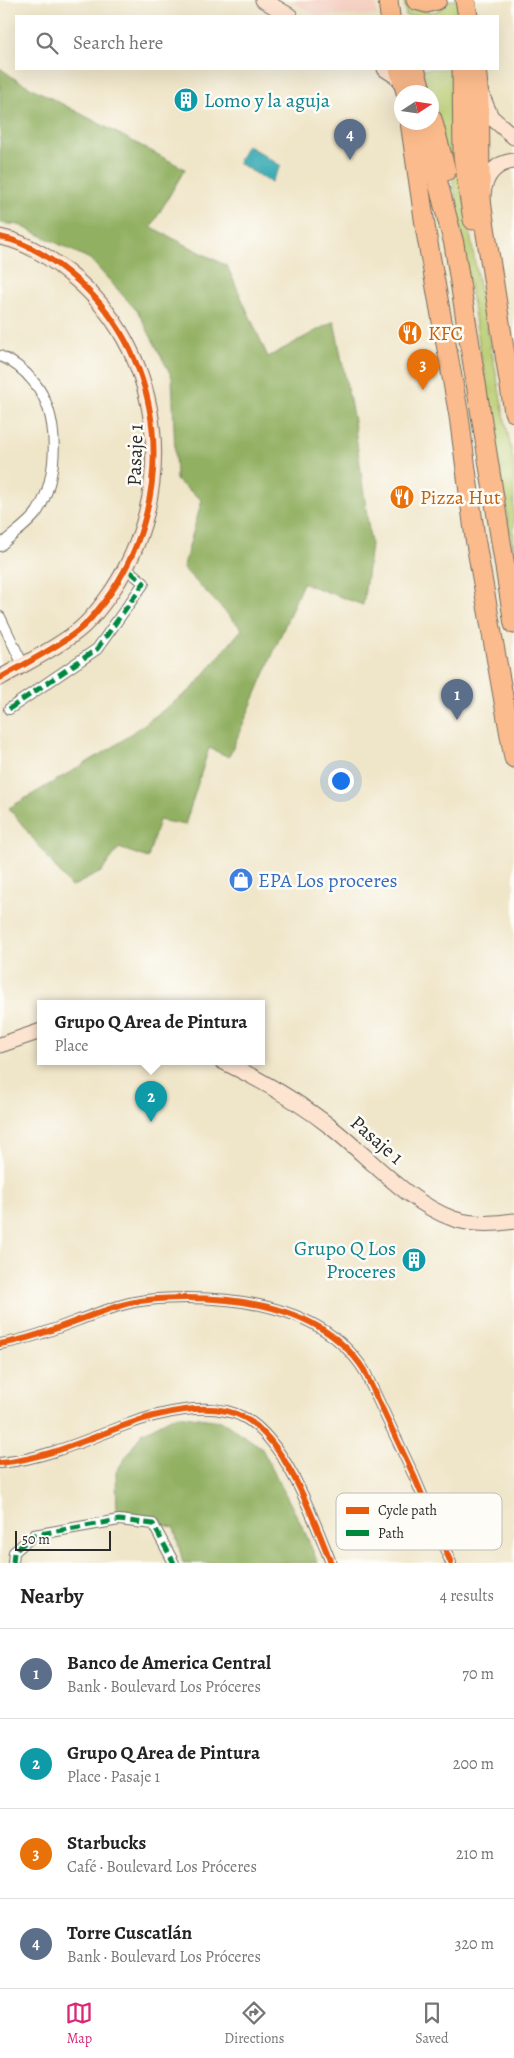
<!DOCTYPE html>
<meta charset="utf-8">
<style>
body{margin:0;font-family:Alegreya,serif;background:#f2f2f2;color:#222}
.compass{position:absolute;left:394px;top:85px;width:45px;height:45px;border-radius:50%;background:#fff;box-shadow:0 5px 20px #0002;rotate:78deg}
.scale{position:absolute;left:15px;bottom:12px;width:96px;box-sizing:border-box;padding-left:5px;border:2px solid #2b2b2b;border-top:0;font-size:14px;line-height:18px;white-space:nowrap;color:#2b2b2b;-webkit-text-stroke:4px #fdfcf7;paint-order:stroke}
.you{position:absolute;left:340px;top:780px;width:18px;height:18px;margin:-12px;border:4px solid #fff;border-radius:50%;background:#1a73e8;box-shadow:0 0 0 8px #1a73e833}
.badge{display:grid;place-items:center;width:32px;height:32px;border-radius:50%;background:#db2777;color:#fff;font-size:16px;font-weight:700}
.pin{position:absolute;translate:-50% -41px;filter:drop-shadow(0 1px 2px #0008)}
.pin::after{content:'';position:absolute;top:26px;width:18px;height:15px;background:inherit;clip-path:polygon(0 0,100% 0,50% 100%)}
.popup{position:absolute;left:37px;top:1000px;width:228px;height:65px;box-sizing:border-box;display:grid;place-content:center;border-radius:0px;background:#fff;filter:drop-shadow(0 1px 4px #0005);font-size:16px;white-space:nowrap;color:#767676}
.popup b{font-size:19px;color:#222}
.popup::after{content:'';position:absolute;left:50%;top:100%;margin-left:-10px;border:10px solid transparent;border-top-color:#fff}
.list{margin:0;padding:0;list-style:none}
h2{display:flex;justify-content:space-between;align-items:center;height:65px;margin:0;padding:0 20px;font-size:21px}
h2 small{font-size:16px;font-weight:400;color:#767676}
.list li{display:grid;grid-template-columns:32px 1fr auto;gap:15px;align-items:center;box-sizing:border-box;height:90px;padding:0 20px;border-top:1px solid #e0e0e0}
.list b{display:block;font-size:19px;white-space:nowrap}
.list p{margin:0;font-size:16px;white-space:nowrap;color:#767676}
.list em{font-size:16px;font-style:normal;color:#767676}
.icon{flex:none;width:28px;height:28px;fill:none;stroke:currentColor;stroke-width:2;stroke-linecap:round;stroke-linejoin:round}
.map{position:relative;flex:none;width:514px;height:1563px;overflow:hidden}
.search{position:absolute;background:#fff;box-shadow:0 5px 20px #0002;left:15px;right:15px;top:15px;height:55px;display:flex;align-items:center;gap:12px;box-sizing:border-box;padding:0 18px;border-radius:0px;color:#767676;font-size:19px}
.sheet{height:425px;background:#fff}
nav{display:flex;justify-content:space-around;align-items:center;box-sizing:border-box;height:70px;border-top:1px solid #e0e0e0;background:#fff;font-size:14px;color:#767676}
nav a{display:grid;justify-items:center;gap:2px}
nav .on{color:#db2777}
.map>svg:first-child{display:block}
.built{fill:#f6d2c4}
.green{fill:#b8cc70;stroke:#727c4e}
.forest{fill:#92b062;stroke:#5e6e46}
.water{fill:#3aacb4;stroke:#326c70}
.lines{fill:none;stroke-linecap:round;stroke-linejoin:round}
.street-casing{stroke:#706c62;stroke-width:12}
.secondary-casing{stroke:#706c62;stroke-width:17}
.highway-casing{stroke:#706c62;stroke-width:21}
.street{stroke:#fff;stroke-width:10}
.secondary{stroke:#fde4d1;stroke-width:15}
.highway{stroke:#fbbb8c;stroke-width:19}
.quiet{stroke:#00873e;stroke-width:5;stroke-dasharray:10 5;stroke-linecap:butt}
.cycleway-casing{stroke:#fdfcf7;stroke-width:9}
.cycleway{stroke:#e8590c;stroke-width:6}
.labels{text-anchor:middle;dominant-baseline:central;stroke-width:5;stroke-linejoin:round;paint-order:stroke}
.culture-label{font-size:20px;fill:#0d838f;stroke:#fdfcf7;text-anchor:start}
.food-label{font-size:20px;fill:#c56008;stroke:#fdfcf7;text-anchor:start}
.street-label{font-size:20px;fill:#2b2b2b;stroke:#fdfcf7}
.shop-label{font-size:20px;fill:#366cbe;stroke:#fdfcf7;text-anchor:start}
.key{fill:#fdfcf7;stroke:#bebdba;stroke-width:1}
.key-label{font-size:14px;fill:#2b2b2b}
</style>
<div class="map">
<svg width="514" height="1563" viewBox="0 0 514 1563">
<rect width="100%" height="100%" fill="#fdfcf7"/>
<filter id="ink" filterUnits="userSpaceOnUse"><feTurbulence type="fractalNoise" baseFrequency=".02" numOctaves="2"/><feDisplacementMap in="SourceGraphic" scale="10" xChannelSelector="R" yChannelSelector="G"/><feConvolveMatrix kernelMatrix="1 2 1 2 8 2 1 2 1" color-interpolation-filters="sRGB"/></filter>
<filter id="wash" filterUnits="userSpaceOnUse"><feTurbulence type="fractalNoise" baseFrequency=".0096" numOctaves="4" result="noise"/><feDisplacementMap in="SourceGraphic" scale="20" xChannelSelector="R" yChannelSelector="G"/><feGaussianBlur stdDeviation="1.12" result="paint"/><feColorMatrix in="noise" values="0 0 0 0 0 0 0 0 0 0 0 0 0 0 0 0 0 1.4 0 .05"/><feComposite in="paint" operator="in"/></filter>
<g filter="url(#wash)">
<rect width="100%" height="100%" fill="#efe5c8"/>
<polygon class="built" points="290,0 375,0 377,15 317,16"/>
<g class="green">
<path d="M 404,0 C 419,6 432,24 449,0 L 458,0 L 460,16 L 406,16 Z"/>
<polygon points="421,69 458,69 462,186 479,287 514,465 514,558 451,170 432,104 432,92 427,92"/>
</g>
<g class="forest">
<polygon points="0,68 15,79 185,169 151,227 227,266 268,357 334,321 354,421 371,545 363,605 303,583 229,757 209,748 185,825 159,820 148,858 119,848 101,872 71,887 9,808 113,747 192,689 242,629 183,568 202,500 176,480 172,377 138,312 90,259 19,225 0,223"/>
<polygon points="177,1415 221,1421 261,1447 304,1530 318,1563 183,1563 174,1527 117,1517 116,1472 142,1433"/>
</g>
<polygon class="water" points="247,145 281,166 271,182 238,163"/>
</g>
<g filter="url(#ink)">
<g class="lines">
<defs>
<g id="street">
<path d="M 0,356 C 12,361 24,370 33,381 C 61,413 59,478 37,512 C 28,525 11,535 0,546"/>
<polyline points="0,617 23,665"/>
<polyline points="9,709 97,649 144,583 126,568"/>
<path d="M 0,1344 C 43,1337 81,1317 122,1305 C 142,1299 166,1298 186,1298 C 252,1298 326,1311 364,1370 L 414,1476 L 451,1563"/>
<path d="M 0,1463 C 43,1459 84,1441 123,1426 C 157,1413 212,1399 245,1418 C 286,1441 314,1520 331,1563"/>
<polyline points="13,1563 14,1552 34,1535 119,1520 153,1524 174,1563"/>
</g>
<g id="secondary">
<polyline points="263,0 290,16"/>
<polyline points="385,69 402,80"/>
<polyline points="481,94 491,117 514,137"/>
<path d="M 483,194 C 485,176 495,163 514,161"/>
<path d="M 0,237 C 30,243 55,261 78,281 C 166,359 177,494 112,591 C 103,604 93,618 80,629 C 59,647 24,664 0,678"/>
<polyline points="0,1045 41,1031"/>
<path d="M 222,1061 C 261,1080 298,1101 332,1128 C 369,1157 408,1203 454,1219 C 472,1225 495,1224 514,1221"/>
</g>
<g id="highway">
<polyline points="388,0 390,16"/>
<polyline points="416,0 427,3 437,0"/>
<polyline points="465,0 468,16"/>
<polyline points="399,69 406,92"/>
<polyline points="415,69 422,92"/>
<polyline points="462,69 463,156 473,220"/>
<path d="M 476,69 C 483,115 477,162 482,208 L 514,412"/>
<polyline points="432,119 446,171"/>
<polyline points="410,122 426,232 459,416 475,538 514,758"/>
<polyline points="419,128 433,164 454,244 514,624"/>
</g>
</defs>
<use href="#street" class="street-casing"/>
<use href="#secondary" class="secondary-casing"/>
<use href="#highway" class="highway-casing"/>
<use href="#street" class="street"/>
<use href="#secondary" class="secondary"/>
<use href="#highway" class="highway"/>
<g class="quiet">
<polyline points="9,709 97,649 144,583 126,568"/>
<polyline points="13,1563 14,1552 34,1535 119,1520 153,1524 174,1563"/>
</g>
<defs>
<g id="cycleway">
<path d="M 0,237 C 30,243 55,261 78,281 C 166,359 177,494 112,591 C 103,604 93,618 80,629 C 59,647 24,664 0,678"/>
<path d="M 0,1344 C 43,1337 81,1317 122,1305 C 142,1299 166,1298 186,1298 C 252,1298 326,1311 364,1370 L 414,1476 L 451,1563"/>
<path d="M 0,1463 C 43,1459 84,1441 123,1426 C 157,1413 212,1399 245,1418 C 286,1441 314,1520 331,1563"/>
</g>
</defs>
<use href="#cycleway" class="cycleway-casing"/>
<use href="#cycleway" class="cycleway"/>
</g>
</g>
<defs>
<symbol id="building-disc" viewBox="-11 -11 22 22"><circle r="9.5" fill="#0f9aa8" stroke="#fdfcf7"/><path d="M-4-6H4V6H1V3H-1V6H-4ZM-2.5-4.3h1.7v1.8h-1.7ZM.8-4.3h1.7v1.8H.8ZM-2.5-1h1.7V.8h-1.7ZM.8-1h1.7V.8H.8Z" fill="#fff"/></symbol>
<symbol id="restaurant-disc" viewBox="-11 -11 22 22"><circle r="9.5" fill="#e8710a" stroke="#fdfcf7"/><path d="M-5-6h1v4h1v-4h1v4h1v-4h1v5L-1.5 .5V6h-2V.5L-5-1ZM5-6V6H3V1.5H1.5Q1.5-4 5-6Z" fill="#fff"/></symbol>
<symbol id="shop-disc" viewBox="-11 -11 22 22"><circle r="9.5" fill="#3f7fe0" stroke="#fdfcf7"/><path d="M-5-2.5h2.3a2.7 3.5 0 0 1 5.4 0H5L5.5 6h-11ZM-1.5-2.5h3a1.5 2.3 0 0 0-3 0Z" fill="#fff"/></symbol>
</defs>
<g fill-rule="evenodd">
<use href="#building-disc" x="172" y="86" width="28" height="28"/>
<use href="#restaurant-disc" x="396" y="319" width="28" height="28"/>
<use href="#restaurant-disc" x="388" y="483" width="28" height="28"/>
<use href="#shop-disc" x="227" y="866" width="28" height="28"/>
<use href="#building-disc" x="400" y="1246" width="28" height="28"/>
</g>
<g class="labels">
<g class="culture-label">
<text x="204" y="100">Lomo y la aguja</text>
<text x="396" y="1248" text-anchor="end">Grupo Q Los<tspan x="396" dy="23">Proceres</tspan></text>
</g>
<g class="food-label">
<text x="428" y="333">KFC</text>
<text x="420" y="497">Pizza Hut</text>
</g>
<g class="street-label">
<text transform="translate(135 455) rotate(-88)">Pasaje 1</text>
<text transform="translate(377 1140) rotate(41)">Pasaje 1</text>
</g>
<g class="shop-label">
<text x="258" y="880">EPA Los proceres</text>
</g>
</g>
<rect x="336" y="1493" width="166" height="57" rx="8" class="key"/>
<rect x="346" y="1507" width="23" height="7" fill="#e8590c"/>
<rect x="346" y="1530" width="23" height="6" fill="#00873e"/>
<g class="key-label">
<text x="378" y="1515">Cycle path</text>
<text x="378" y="1538">Path</text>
</g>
</svg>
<svg class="compass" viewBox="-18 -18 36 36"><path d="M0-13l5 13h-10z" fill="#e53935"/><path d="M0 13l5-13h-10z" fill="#767676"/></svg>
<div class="scale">50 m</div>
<div class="you"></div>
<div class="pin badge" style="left:457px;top:720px;background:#5c6f8a">1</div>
<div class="pin badge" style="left:151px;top:1122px;background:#0f9aa8">2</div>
<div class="popup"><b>Grupo Q Area de Pintura</b>Place</div>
<div class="pin badge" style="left:423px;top:390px;background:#e8710a">3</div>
<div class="pin badge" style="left:350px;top:160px;background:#5c6f8a">4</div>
<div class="search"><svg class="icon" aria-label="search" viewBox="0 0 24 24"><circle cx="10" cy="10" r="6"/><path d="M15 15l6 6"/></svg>Search here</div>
</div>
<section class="sheet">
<h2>Nearby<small>4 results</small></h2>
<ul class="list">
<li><span class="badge" style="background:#5c6f8a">1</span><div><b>Banco de America Central</b><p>Bank · Boulevard Los Próceres</p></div><em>70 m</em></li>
<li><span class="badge" style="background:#0f9aa8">2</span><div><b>Grupo Q Area de Pintura</b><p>Place · Pasaje 1</p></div><em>200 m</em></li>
<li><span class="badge" style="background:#e8710a">3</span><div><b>Starbucks</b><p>Café · Boulevard Los Próceres</p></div><em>210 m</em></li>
<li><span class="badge" style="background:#5c6f8a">4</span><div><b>Torre Cuscatlán</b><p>Bank · Boulevard Los Próceres</p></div><em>320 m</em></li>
</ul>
</section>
<nav>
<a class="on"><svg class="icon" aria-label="map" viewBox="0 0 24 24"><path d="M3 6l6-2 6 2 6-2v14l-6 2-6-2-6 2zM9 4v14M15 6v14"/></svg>Map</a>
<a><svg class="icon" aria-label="directions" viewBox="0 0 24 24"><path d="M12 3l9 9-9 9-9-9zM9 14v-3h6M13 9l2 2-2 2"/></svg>Directions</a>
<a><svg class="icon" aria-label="saved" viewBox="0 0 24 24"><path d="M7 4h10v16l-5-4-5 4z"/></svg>Saved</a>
</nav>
